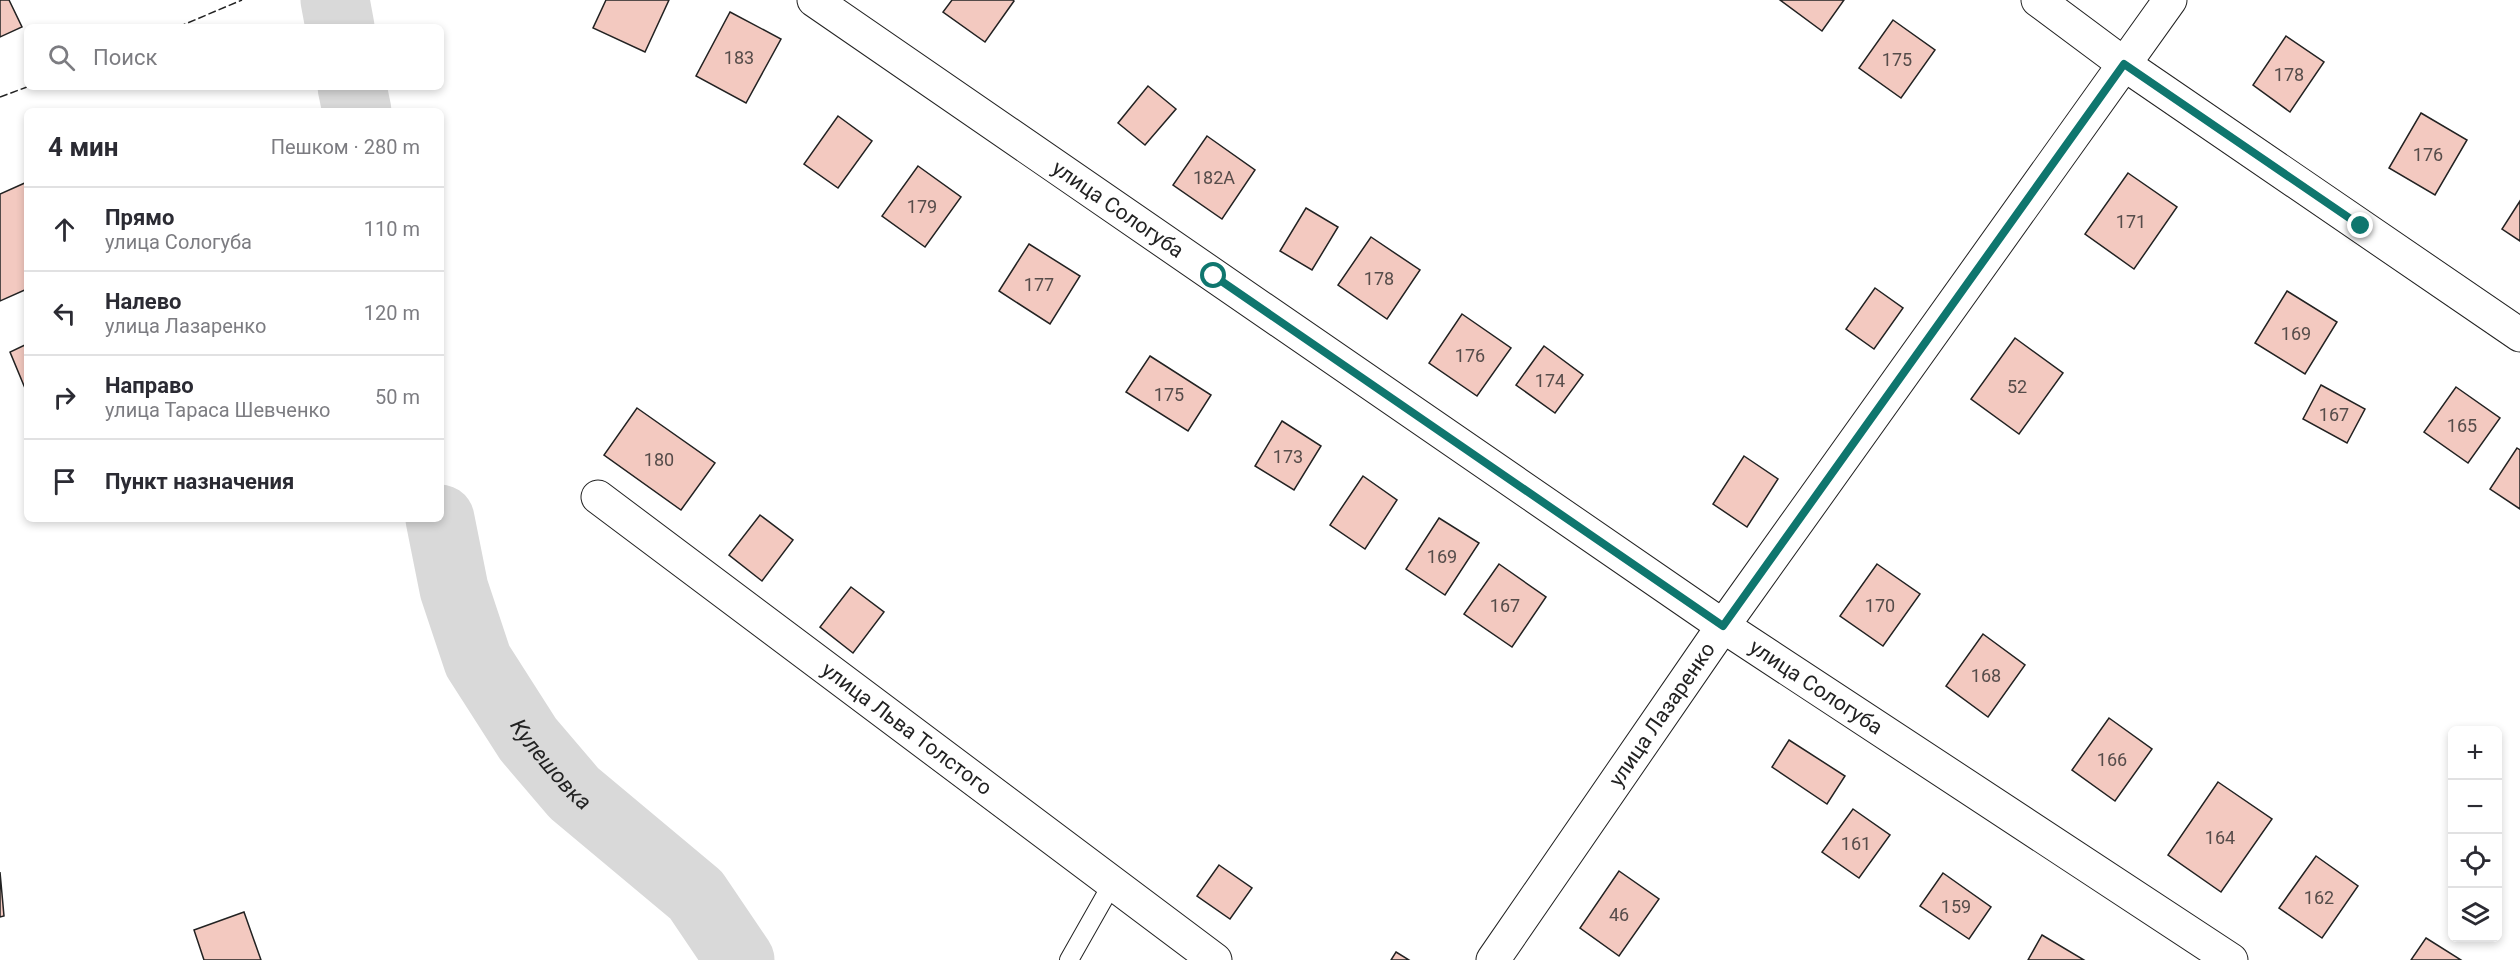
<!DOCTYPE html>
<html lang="ru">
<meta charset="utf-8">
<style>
body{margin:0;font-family:Roboto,sans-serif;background:#f7f7f7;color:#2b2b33}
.controls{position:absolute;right:18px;bottom:18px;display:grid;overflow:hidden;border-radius:9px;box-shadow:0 3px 9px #0003}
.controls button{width:54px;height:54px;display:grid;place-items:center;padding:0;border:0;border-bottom:2px solid #e1e1e2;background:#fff;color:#2b2b33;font:30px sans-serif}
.stop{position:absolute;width:18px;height:18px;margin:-14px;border:4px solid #0f766e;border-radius:50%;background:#fff}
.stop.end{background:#0f766e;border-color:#fff;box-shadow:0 2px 6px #0008}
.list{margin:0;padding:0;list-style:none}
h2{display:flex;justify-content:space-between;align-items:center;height:78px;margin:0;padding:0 24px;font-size:26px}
h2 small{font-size:20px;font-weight:400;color:#7c7c81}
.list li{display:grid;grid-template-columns:39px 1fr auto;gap:18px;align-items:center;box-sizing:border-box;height:84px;padding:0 24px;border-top:2px solid #e1e1e2}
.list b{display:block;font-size:22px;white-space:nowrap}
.list p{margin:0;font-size:20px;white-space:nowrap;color:#7c7c81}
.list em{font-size:20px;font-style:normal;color:#7c7c81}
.icon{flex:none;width:33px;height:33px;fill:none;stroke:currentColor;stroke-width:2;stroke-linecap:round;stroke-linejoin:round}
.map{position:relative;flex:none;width:2520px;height:960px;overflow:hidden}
.search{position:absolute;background:#fff;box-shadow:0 3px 9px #0003;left:24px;top:24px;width:420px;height:66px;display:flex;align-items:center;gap:15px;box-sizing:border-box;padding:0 21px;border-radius:9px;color:#7c7c81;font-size:22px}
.panel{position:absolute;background:#fff;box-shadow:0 3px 9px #0003;left:24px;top:108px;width:420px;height:414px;border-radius:9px}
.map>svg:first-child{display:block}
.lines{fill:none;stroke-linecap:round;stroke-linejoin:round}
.river{stroke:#d9d9d9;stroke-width:69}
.building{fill:#f3c9c0;stroke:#222;stroke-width:1.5}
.lane-casing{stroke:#222;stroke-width:20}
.street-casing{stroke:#222;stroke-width:35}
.lane{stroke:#fff;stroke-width:18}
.street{stroke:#fff;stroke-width:33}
.fence{stroke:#222;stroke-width:1.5;stroke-dasharray:8 3;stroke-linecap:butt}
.route{stroke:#0f766e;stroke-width:8}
.labels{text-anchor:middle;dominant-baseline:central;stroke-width:4.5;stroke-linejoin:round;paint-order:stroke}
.number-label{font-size:18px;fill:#564c4a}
.street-label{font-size:21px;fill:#222;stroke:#fff}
.water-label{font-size:22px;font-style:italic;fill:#222;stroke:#fff}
</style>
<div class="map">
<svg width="2520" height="960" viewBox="0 0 2520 960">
<rect width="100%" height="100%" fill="#fff"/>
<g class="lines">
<g class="river">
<polyline points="335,0 340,27"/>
<polyline points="352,87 357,111"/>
<path id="s1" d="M 440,519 L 454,589 L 478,661 L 528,739 L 574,793 L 696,895 L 740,960"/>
</g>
</g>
<g class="building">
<polygon points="0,0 9,0 22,27 0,37"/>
<polygon points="606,0 669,0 645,52 593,28"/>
<polygon points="952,0 1013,0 1014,1 985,42 943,12"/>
<polygon points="1780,0 1844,0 1822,31"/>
<polygon points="730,12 781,39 746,103 696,76"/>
<polygon points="1893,20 1935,50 1901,98 1859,68"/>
<polygon points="2286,36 2324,62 2290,112 2253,85"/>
<polygon points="1148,86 1176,109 1145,145 1118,123"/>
<polygon points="2421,113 2467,140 2435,195 2389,168"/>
<polygon points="838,116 872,141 838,188 804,164"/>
<polygon points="1207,136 1255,170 1222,219 1173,185"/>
<polygon points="918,166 961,197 925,247 882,216"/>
<polygon points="2128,173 2177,207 2134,269 2085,234"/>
<polygon points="27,182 27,289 0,301 0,194"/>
<polygon points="2520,201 2520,241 2502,229"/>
<polygon points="1306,208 1338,227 1312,270 1280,251"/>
<polygon points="1371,237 1420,270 1387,319 1338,285"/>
<polygon points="1029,244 1080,276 1050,324 999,291"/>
<polygon points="1875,288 1903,308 1874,349 1846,329"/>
<polygon points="2287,291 2337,322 2305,374 2255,343"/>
<polygon points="1462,314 1511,348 1477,396 1429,363"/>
<polygon points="2015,338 2063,373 2019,434 1971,399"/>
<polygon points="27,344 27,393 10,352"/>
<polygon points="1544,346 1583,375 1555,413 1516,385"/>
<polygon points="1150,356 1211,395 1188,431 1126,392"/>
<polygon points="2321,385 2365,409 2347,443 2303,419"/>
<polygon points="2456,387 2500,418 2468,463 2424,432"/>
<polygon points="637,408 715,463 681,510 604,455"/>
<polygon points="1282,421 1321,446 1294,490 1255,466"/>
<polygon points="2517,448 2520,450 2520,509 2490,489"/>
<polygon points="1744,456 1778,479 1747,527 1713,504"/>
<polygon points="1363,476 1397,500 1365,549 1330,525"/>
<polygon points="760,515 793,540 762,581 729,555"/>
<polygon points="1439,518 1479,543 1445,595 1406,569"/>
<polygon points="1499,564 1546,597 1512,647 1464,614"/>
<polygon points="1877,564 1920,594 1883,646 1840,616"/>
<polygon points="851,587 884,612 853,653 820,627"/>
<polygon points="1983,634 2025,665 1988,717 1946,686"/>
<polygon points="2109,718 2152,749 2115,801 2072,770"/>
<polygon points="1789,740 1845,776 1827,804 1772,767"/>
<polygon points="2218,782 2272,819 2221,892 2168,855"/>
<polygon points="1853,809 1890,835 1859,878 1822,852"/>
<polygon points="2316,856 2358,886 2322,938 2279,908"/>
<polygon points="1219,865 1252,888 1230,919 1197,896"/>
<polygon points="1619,871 1659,899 1619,956 1580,928"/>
<polygon points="0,872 4,916 0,917"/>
<polygon points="1943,873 1991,907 1969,939 1920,906"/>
<polygon points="244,912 261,960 204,960 194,930"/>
<polygon points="2042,935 2084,960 2028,960"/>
<polygon points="2426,938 2461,960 2411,960"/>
<polygon points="1396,952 1409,960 1391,960"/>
</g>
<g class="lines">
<defs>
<polyline id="lane" points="1069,960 1112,884"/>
<g id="street">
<path id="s2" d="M 814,0 L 1723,626 L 2231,960"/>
<polyline points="2038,0 2124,64 2520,335"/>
<path id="s3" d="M 598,497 L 1215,960"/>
<path id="s4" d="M 1493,960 L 1723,626 L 2170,0"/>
</g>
</defs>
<use href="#lane" class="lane-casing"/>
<use href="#street" class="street-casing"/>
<use href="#lane" class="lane"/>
<use href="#street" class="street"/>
<g class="fence">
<polyline points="178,27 242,0"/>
<polyline points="0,97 27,87"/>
</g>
</g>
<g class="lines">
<polyline class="route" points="1214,276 1723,626 2124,64 2361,226"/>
</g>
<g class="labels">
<g class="number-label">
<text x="739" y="57">183</text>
<text x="1897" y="59">175</text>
<text x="2289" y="74">178</text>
<text x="2428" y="154">176</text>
<text x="1214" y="177">182А</text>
<text x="922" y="206">179</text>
<text x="2131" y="221">171</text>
<text x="1379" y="278">178</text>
<text x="1039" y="284">177</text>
<text x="2296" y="333">169</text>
<text x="1470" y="355">176</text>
<text x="1550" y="380">174</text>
<text x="2017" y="386">52</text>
<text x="1169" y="394">175</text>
<text x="2334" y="414">167</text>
<text x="2462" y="425">165</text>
<text x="1288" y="456">173</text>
<text x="659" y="459">180</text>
<text x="1442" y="556">169</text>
<text x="1505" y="605">167</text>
<text x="1880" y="605">170</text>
<text x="1986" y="675">168</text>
<text x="2112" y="759">166</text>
<text x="2220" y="837">164</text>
<text x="1856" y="843">161</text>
<text x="2319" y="897">162</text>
<text x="1956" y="906">159</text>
<text x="1619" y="914">46</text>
</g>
<g class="street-label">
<text stroke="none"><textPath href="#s2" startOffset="369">улица Сологуба</textPath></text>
<text stroke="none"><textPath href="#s2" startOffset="1215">улица Сологуба</textPath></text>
<text stroke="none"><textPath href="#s4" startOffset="298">улица Лазаренко</textPath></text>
<text stroke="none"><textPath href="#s3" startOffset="386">улица Льва Толстого</textPath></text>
</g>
<g class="water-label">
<text stroke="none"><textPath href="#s1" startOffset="274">Кулешовка</textPath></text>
</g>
</g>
</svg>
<div class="controls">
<button>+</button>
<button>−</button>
<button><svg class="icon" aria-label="locate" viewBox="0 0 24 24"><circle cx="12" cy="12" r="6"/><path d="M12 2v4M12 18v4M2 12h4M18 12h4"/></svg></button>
<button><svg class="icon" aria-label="layers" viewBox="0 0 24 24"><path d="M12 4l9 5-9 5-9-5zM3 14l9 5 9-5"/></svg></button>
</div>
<div class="stop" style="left:1214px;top:276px"></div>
<div class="stop end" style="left:2361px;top:226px"></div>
<div class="search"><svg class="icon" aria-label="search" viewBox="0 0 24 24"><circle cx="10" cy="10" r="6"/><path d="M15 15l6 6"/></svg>Поиск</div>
<section class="panel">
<h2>4 мин<small>Пешком · 280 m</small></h2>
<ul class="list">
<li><svg class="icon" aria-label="ahead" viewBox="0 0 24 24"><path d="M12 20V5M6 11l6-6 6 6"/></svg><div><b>Прямо</b><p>улица Сологуба</p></div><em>110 m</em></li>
<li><svg class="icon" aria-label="left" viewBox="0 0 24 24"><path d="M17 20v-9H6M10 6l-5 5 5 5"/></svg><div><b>Налево</b><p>улица Лазаренко</p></div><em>120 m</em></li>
<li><svg class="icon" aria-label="right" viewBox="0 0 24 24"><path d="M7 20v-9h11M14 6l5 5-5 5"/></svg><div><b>Направо</b><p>улица Тараса Шевченко</p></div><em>50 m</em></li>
<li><svg class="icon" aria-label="arrive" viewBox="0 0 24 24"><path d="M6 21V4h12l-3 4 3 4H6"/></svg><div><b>Пункт назначения</b></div></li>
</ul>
</section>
</div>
